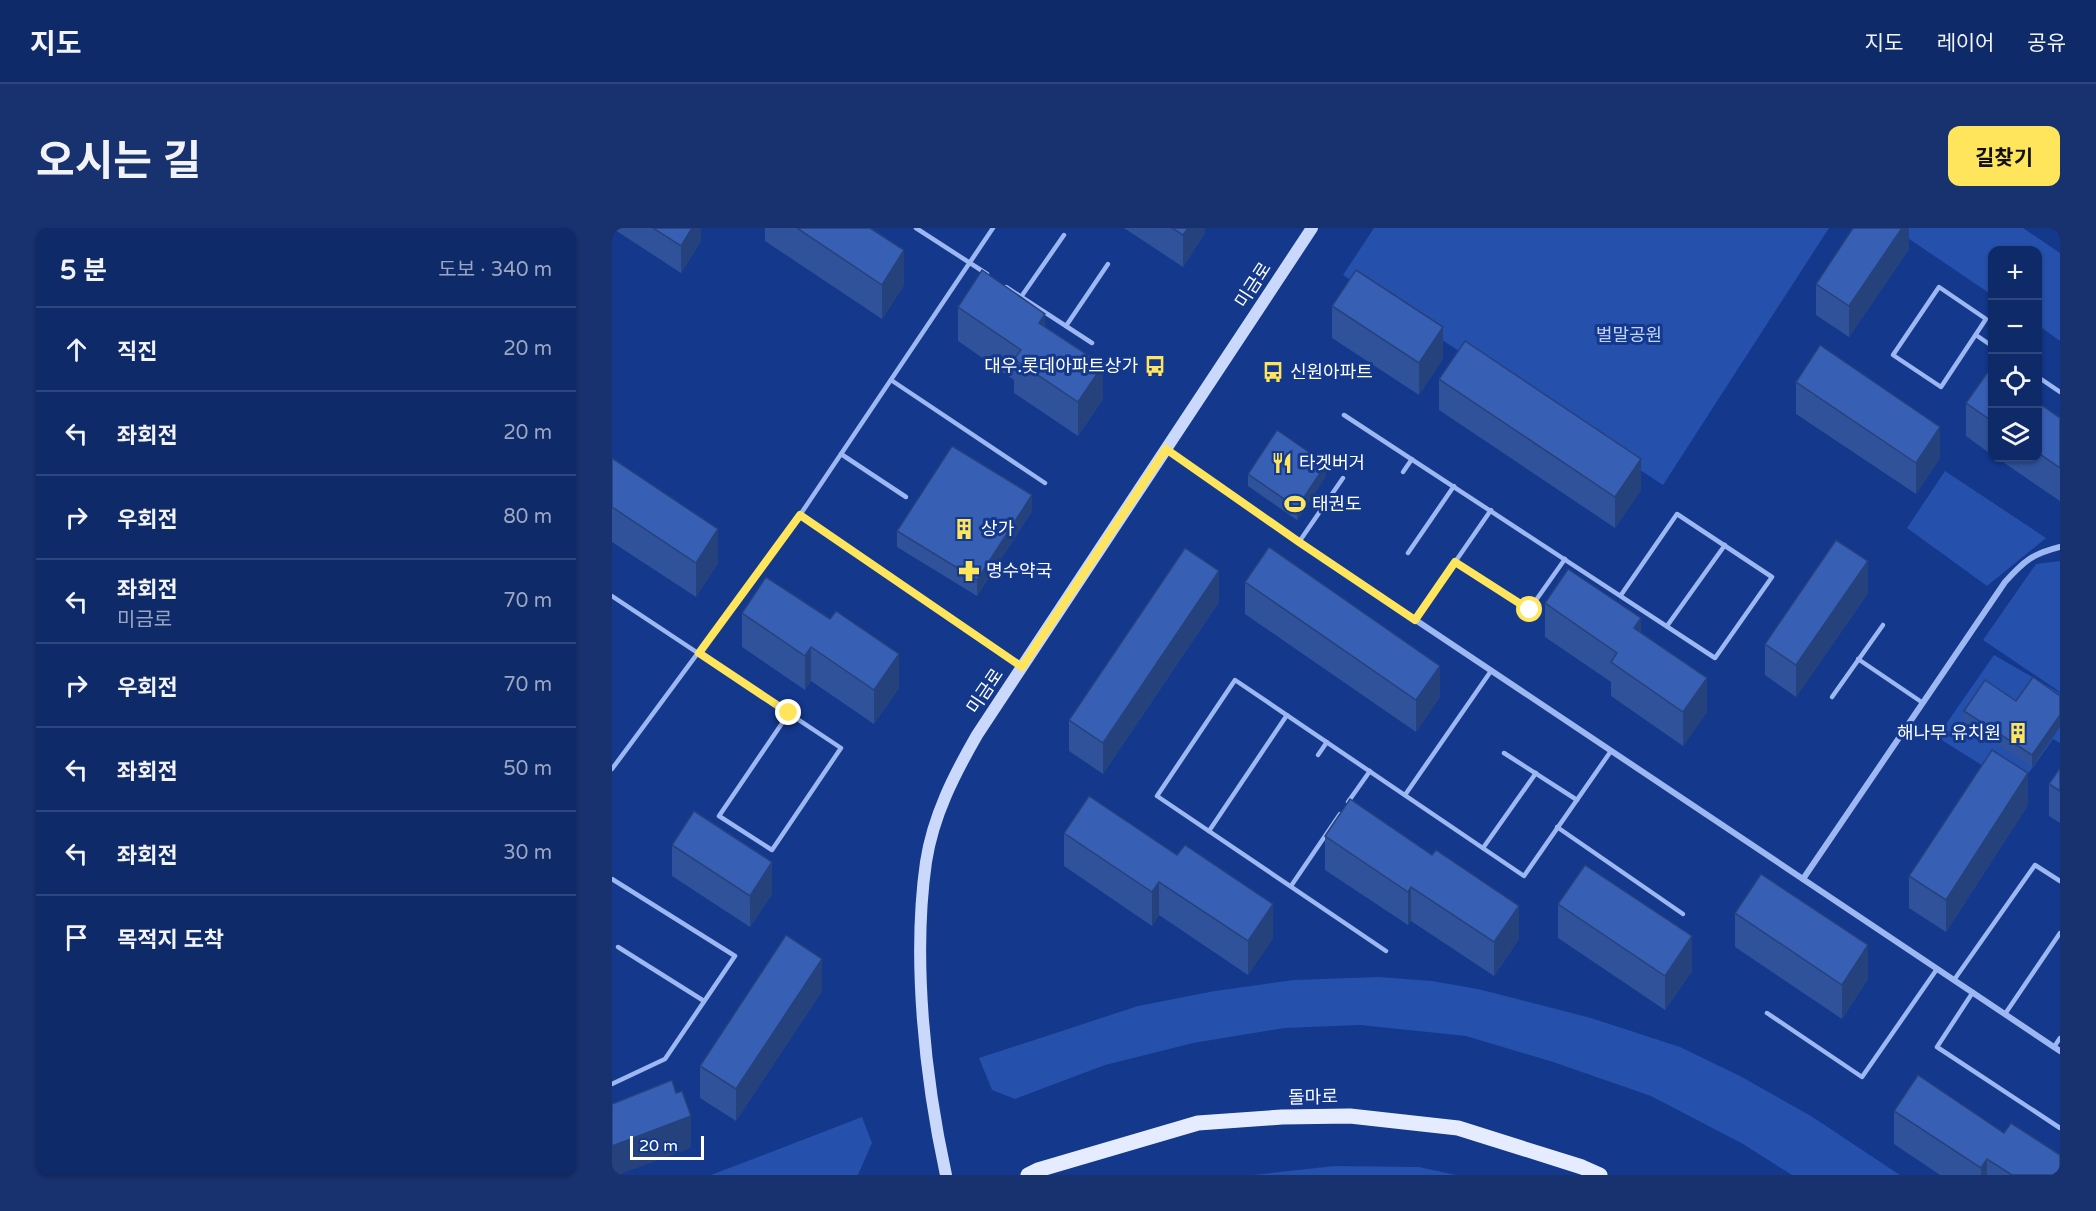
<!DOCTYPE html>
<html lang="ko">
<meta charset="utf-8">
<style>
body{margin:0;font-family:"Varela Round","Noto Sans KR",sans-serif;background:#17326f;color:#f1f3f6}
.controls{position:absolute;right:18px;top:18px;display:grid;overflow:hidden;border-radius:12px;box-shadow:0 2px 4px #0004}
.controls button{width:54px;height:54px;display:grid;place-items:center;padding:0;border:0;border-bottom:2px solid #2e467d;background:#0e2a69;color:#f1f3f6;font:30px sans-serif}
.scale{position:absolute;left:18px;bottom:15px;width:74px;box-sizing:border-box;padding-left:6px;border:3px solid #fff;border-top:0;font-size:16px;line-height:21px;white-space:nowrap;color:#fff;-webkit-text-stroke:4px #13388c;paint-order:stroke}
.stop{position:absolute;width:18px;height:18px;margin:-14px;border:4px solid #ffe55b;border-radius:50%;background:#fff}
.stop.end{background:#ffe55b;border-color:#fff;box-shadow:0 2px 6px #0008}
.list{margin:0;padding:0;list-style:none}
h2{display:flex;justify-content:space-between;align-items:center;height:78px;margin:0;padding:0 24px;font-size:26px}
h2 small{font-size:20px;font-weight:400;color:#9ba7c0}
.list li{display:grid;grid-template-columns:39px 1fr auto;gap:18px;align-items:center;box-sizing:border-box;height:84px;padding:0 24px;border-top:2px solid #2e467d}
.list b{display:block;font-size:22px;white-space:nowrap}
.list p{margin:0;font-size:20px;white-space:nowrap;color:#9ba7c0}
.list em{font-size:20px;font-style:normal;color:#9ba7c0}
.icon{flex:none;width:33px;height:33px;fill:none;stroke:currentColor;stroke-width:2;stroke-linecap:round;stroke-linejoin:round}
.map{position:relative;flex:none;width:1448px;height:947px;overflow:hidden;border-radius:12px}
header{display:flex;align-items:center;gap:36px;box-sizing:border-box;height:84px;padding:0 30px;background:#0e2a69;border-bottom:2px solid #2e467d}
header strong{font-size:28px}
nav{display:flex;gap:33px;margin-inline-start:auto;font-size:21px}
.intro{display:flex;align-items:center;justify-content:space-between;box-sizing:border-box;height:144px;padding:0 36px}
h1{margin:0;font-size:42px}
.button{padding:15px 27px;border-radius:12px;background:#ffe55b;color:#111;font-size:21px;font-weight:700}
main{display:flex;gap:36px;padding:0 36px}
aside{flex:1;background:#0e2a69;border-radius:12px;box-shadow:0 2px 4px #0004}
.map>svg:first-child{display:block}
.green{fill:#2550ab}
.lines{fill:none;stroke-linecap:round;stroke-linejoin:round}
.service{stroke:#9cb7f1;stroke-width:4.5}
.minor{stroke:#9cb7f1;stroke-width:6}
.secondary{stroke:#cad9fb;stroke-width:12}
.primary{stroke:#e5ecff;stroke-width:15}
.wall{fill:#2f529a}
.shaded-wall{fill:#26427d}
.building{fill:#375fb3;stroke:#26427d;stroke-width:1.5}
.route{stroke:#ffe55b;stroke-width:8}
.labels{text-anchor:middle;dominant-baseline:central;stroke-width:6;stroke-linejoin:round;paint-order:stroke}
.street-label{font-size:18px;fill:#fff;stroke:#13388c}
.park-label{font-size:18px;fill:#c2d5fc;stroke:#13388c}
.poi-label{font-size:18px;fill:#fff;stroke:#13388c;text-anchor:start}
</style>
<header>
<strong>지도</strong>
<nav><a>지도</a><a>레이어</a><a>공유</a></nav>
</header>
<div class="intro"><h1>오시는 길</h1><a class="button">길찾기</a></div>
<main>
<aside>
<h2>5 분<small>도보 · 340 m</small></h2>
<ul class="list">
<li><svg class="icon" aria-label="ahead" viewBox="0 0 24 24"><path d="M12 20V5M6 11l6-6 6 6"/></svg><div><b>직진</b></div><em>20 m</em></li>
<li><svg class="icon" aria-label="left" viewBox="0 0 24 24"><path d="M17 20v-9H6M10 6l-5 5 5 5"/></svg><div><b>좌회전</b></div><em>20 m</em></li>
<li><svg class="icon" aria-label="right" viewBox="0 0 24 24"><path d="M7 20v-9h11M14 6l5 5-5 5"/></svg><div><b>우회전</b></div><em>80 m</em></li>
<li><svg class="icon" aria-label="left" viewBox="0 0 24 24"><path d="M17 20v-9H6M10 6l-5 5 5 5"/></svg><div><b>좌회전</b><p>미금로</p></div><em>70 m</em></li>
<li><svg class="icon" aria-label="right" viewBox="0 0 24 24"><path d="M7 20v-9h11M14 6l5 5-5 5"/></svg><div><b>우회전</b></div><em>70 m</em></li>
<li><svg class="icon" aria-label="left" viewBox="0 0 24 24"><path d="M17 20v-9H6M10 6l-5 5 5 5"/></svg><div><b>좌회전</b></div><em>50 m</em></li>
<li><svg class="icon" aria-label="left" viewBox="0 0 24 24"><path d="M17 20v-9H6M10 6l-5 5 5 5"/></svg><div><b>좌회전</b></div><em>30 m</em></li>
<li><svg class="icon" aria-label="arrive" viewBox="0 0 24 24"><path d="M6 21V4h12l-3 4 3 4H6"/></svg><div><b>목적지 도착</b></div></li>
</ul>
</aside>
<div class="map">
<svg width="1448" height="947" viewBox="0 0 1448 947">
<rect width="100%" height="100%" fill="#13388c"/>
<g class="green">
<polygon points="762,0 1217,0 1051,257 731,47"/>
<polygon points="1281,0 1411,0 1448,25 1448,113 1426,97 1426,22 1380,22 1380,67"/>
<polygon points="1333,243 1434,310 1375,358 1295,300"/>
<polygon points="1448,333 1448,464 1371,412 1424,336"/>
<polygon points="1382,427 1448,465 1448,515 1441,511 1406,560 1325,509"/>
<polygon points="767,749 820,753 866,761 979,790 1068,819 1128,848 1199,888 1288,947 1180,947 1131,916 1039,868 941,834 854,808 748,797 673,800 581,815 493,837 403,871 380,862 367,830 526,778 603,763 682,752"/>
<polygon points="250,889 260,915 246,947 99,947"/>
<polygon points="722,938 807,939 844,947 641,947"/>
</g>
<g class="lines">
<g class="service">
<polyline points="304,0 375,46"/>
<polyline points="394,59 480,115"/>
<polygon points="1327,59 1374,91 1329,159 1281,127"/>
<polyline points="409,69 452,7"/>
<polyline points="454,98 496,36"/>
<polyline points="1364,107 1380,118"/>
<polyline points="1426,149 1448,164"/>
<polyline points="279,152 433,255"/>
<polyline points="732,187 1103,430 1160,349 1065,286 1009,367"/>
<polyline points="229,226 294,269"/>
<polyline points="791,244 800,231"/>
<polyline points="188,287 408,438"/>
<polyline points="687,314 731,250"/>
<polyline points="796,325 842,258"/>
<polyline points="843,334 917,382 953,331"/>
<polyline points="0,368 229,520 160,622 107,588 177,485"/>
<polyline points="803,392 879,282"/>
<polyline points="1055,398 1113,317"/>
<polyline points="1246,431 1311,475"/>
<polyline points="1220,469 1271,397"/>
<polyline points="892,525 965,572"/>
<polyline points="706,527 715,514"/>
<polyline points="0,541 188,287 381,0"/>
<polyline points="793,567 879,443"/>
<polyline points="736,574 758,543"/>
<polyline points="945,599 1071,686"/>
<polyline points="597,603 675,487"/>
<polyline points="871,620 924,545"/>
<polyline points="0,651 123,728 53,831 0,856"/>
<polyline points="679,658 728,586"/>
<polyline points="6,719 92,773"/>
<polyline points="774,723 545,568 623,452 912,648 999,523"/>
<polyline points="1342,752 1423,637 1448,653"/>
<polyline points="1361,764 1325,819 1448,900"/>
<polyline points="1155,785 1250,849 1325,741"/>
<polyline points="1393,786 1448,705"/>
<polyline points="1442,819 1448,810"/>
</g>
<g class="minor">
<polyline points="554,221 687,314 1448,823"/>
<path d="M 1191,651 L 1393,354 C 1412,333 1420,326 1448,319"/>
</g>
<path class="secondary" d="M 334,947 C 313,851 300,731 314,634 C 321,588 342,547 365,507 L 700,0"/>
<polyline class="primary" points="416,947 426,942 586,895 670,889 738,888 846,900 970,939 988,947"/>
</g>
<g class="wall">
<polygon points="0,0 89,0 89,13 69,45"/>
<polygon points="153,0 258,0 292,57 270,91 153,13"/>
<polygon points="512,0 593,0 593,5 571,39"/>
<polygon points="1297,0 1297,21 1237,109 1204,87 1204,56"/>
<polygon points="720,78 831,131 807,167 720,110"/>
<polygon points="346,79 433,99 491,171 466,208 402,165 402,152 346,113"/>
<polygon points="1380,143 1380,227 1354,208 1354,175"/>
<polygon points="827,151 1029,262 1003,300 827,182"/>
<polygon points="1184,154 1328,230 1304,266 1184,186"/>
<polygon points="1425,174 1448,190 1448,273 1385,230 1425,230"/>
<polygon points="0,230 106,335 84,369 0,314"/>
<polygon points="636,246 714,248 685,292 636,258"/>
<polygon points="420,283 365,368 285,319 285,303"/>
<polygon points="633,354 828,469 804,504 633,386"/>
<polygon points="1256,365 1184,469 1153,447 1153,416"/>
<polygon points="607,374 491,546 457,523 457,492"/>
<polygon points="933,375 1029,405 1095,484 1071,518 999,468 999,454 933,409"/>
<polygon points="130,385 287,460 262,496 199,453 193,462 130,419"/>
<polygon points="1421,449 1420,539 1352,495 1352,483 1404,473"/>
<polygon points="1448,540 1448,595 1437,588 1437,556"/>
<polygon points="1416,577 1334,704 1297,680 1297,648"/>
<polygon points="452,605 661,710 636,747 547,687 540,698 452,638"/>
<polygon points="713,608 907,711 882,748 799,693 796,697 713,642"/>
<polygon points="60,617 160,666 138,699 60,648"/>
<polygon points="946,676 1080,743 1053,782 946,710"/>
<polygon points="1123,685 1256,751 1230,791 1123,719"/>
<polygon points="210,763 124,893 88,870 88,838"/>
<polygon points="1282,883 1448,947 1328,947 1282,916"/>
</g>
<g class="shaded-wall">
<polygon points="80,0 89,0 89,13 69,45 69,18"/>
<polygon points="576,0 593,0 593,5 571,39 571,7"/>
<polygon points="1290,0 1297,0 1297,21 1237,109 1237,78"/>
<polygon points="292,22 292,57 270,91 270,57"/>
<polygon points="433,86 433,120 427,95"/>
<polygon points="831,99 831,131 807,167 807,135"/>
<polygon points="491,137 491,171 466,208 466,174"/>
<polygon points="1328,199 1328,230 1304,266 1304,235"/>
<polygon points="1029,231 1029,262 1003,300 1003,269"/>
<polygon points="714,236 714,248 685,292 685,280"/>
<polygon points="420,267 420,283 365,368 365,352"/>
<polygon points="106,301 106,335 84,369 84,335"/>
<polygon points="1256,333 1256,365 1184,469 1184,437"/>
<polygon points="607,343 607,374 491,546 491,515"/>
<polygon points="1029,390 1029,424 1022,400"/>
<polygon points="199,419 199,453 193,462 193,428"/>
<polygon points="287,426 287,460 262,496 262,462"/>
<polygon points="828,438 828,469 804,504 804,472"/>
<polygon points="1095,450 1095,484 1071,518 1071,484"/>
<polygon points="1448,487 1448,499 1420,539 1420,527"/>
<polygon points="1416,545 1416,577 1334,704 1334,672"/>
<polygon points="160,634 160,666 138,699 138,668"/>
<polygon points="547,654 547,687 540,698 540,664"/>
<polygon points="799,659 799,693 796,697 796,664"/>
<polygon points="661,676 661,710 636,747 636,713"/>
<polygon points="907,678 907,711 882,748 882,714"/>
<polygon points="1080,708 1080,743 1053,782 1053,748"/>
<polygon points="1256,717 1256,751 1230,791 1230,757"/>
<polygon points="210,731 210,763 124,893 124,861"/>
<polygon points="79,888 79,920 6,947 0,947 0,918"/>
<polygon points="1375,931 1375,947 1369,947 1369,940"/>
</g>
<g class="building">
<polygon points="41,0 80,0 69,18"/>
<polygon points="185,0 258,0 292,22 270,57"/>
<polygon points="560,0 576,0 571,7"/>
<polygon points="1241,0 1290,0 1237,78 1204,56"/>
<polygon points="370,42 433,86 427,95 491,137 466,174 402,131 409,122 346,79"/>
<polygon points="744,42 831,99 807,135 720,78"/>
<polygon points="853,113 1029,231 1003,269 827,151"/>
<polygon points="1208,117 1328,199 1304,235 1184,154"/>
<polygon points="1378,141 1380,143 1380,193 1354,175"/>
<polygon points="1425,174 1448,190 1448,240 1425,224"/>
<polygon points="665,202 714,236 685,280 636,246"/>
<polygon points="340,218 420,267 365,352 285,303"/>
<polygon points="0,230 106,301 84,335 0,279"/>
<polygon points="1224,312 1256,333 1184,437 1153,416"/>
<polygon points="657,319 828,438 804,472 633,354"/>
<polygon points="573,320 607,343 491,515 457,492"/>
<polygon points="956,341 1029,390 1022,400 1095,450 1071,484 999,434 1005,425 933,375"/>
<polygon points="154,349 218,391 224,383 287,426 262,462 199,419 193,428 130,385"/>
<polygon points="1421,449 1448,468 1448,487 1420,527 1352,483 1373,452 1404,473"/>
<polygon points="1380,522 1416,545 1334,672 1297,648"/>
<polygon points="1448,540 1448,563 1437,556"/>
<polygon points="477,568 565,627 573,617 661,676 636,713 547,654 540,664 452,605"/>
<polygon points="738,571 820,627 824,622 907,678 882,714 799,659 796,664 713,608"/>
<polygon points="82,583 160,634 138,668 60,617"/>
<polygon points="973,637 1080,708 1053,748 946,676"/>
<polygon points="1149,646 1256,717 1230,757 1123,685"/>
<polygon points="174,707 210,731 124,861 88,838"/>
<polygon points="1306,847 1392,905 1399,895 1448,927 1448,947 1400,947 1375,931 1369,940 1282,883"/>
<polygon points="60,852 64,865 70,863 79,888 0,918 0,876"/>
</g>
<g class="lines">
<polyline class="route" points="177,485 87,425 188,287 410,439 554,221 687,314 803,392 843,334 918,382"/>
</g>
<defs>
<symbol id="bus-bare" viewBox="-9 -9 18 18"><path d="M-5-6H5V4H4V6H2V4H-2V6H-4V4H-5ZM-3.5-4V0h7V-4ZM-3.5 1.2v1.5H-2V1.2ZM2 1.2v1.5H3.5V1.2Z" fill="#ffe55b" stroke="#13388c" stroke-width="2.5" paint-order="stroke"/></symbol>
<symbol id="restaurant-bare" viewBox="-9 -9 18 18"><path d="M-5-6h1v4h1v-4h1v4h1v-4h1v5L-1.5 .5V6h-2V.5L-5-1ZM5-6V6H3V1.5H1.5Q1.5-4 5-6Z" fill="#ffe55b" stroke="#13388c" stroke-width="2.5" paint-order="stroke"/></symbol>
<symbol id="stadium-bare" viewBox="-9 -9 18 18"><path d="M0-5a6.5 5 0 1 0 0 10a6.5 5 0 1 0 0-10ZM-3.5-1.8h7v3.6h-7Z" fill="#ffe55b" stroke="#13388c" stroke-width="2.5" paint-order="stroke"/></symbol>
<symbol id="building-bare" viewBox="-9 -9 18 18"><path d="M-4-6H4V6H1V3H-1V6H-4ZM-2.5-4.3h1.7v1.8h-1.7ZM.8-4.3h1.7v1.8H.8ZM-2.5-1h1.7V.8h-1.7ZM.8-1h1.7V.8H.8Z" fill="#ffe55b" stroke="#13388c" stroke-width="2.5" paint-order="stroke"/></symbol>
<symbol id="pharmacy-bare" viewBox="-9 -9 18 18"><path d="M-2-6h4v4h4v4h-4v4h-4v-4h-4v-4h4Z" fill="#ffe55b" stroke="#13388c" stroke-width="2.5" paint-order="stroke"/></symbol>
</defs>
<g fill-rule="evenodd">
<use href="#bus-bare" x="528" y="123" width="30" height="30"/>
<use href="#bus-bare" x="646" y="129" width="30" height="30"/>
<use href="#restaurant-bare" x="655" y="220" width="30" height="30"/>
<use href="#stadium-bare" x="668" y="261" width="30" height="30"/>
<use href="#building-bare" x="337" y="286" width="30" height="30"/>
<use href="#pharmacy-bare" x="342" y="328" width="30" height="30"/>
<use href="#building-bare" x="1391" y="490" width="30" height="30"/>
</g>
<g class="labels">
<g class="street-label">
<text transform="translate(641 57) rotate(-57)">미금로</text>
<text transform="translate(373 463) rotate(-56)">미금로</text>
<text transform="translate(701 869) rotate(-1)">돌마로</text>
</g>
<g class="park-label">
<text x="1017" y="107">벌말공원</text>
</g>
<g class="poi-label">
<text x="526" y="138" text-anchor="end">대우.롯데아파트상가</text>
<text x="678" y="144">신원아파트</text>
<text x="687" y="235">타겟버거</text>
<text x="700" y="276">태권도</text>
<text x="369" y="301">상가</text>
<text x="374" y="343">명수약국</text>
<text x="1389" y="505" text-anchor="end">해나무 유치원</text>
</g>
</g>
</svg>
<div class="controls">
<button>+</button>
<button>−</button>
<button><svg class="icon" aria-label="locate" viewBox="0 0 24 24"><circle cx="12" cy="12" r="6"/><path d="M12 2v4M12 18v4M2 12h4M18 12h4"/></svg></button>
<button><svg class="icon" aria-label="layers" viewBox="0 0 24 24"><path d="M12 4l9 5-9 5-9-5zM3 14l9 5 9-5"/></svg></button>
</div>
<div class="scale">20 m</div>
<div class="stop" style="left:918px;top:382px"></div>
<div class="stop end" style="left:177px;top:485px"></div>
</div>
</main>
